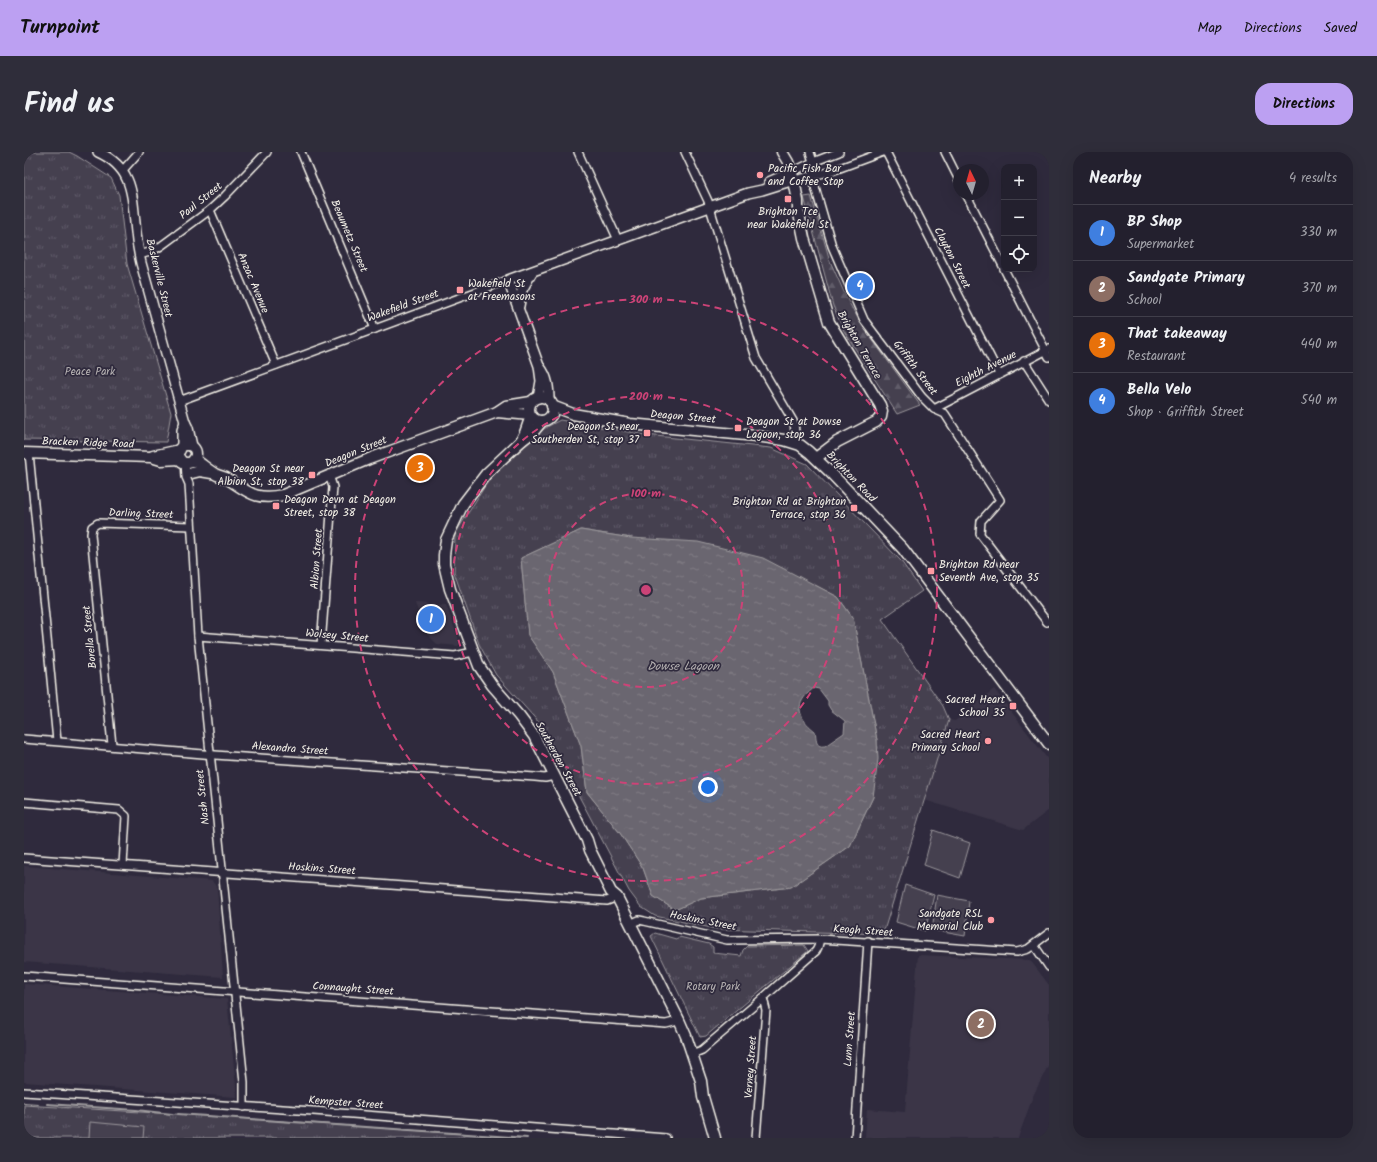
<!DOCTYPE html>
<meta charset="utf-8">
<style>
body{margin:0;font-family:Kalam,sans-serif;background:#2f2d3a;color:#f1f3f6}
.controls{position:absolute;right:12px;top:12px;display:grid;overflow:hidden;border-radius:8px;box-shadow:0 4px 16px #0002}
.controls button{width:36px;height:36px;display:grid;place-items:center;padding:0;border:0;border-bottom:1px solid #403e4a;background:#23202e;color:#f1f3f6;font:20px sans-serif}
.compass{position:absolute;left:929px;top:12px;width:36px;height:36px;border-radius:50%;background:#23202e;box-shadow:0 4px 16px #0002;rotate:355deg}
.you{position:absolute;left:684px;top:635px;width:14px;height:14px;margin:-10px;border:3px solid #fff;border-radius:50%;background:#1a73e8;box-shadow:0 0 0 6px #1a73e833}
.badge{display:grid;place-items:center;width:26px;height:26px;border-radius:50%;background:#bca0f2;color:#fff;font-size:13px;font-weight:700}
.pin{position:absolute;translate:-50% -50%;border:2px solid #fff;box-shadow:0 1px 4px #0006}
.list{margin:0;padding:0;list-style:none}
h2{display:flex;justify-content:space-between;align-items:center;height:52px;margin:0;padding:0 16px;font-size:17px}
h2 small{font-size:13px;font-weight:400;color:#a3a3aa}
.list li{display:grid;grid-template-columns:26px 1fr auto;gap:12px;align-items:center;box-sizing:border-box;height:56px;padding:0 16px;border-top:1px solid #403e4a}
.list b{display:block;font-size:15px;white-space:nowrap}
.list p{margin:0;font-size:13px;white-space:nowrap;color:#a3a3aa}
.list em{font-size:13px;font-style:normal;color:#a3a3aa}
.icon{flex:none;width:22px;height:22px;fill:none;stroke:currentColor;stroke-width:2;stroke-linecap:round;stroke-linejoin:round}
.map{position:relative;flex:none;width:1025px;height:986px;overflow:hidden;border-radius:16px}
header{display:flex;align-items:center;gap:24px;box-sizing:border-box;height:56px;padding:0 20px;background:#bca0f2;color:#111}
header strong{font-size:19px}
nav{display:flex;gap:22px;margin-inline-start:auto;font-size:14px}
.intro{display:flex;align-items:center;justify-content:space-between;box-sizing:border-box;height:96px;padding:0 24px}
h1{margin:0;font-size:28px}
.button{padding:10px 18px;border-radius:16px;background:#bca0f2;color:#111;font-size:14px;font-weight:700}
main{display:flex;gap:24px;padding:0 24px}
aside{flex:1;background:#23202e;border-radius:16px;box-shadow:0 4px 16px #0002}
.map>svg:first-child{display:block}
.built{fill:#3b3647}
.grass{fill:url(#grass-tufts);stroke:#9c989c;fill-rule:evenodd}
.forest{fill:url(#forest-firs);stroke:#9c989c}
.pitch{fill:#454050;stroke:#9c989c}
.water{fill:url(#water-ripples);stroke:#a19ea0;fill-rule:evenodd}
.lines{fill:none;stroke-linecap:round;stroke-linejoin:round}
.stream{stroke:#a19ea0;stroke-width:2}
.minor-casing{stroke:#f4f1e8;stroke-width:10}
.tertiary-casing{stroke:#f4f1e8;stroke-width:12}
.secondary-casing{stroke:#f4f1e8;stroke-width:13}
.minor{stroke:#2f2a3d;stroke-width:7}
.tertiary{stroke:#2f2a3d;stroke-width:9}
.secondary{stroke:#2f2a3d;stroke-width:10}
.ring{fill:none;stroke:#cc4377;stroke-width:2;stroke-dasharray:7 5}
.poi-dot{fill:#ff9aa2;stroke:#2f2a3d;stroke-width:1.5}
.labels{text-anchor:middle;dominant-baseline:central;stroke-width:3.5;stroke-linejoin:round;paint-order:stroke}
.poi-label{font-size:11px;fill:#f4f1e8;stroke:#2f2a3d;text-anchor:end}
.street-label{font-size:11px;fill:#f4f1e8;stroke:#2f2a3d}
.park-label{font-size:11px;fill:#b7b3b3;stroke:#2f2a3d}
.water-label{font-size:12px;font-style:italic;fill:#b6b2b2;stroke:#2f2a3d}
.centre{fill:#cc4377;stroke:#2f2a3d;stroke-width:2}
.ring-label{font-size:12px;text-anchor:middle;font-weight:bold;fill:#cc4377;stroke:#2f2a3d;stroke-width:3.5;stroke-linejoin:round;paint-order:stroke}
</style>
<header>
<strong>Turnpoint</strong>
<nav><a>Map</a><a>Directions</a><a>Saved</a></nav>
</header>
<div class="intro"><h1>Find us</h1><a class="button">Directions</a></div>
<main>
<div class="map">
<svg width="1025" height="986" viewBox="0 0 1025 986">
<defs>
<pattern id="grass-tufts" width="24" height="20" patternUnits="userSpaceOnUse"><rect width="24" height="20" fill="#454050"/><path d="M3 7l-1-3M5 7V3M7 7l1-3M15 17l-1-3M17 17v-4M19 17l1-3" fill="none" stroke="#605c69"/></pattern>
<pattern id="forest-firs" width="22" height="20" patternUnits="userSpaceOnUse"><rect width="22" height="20" fill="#454050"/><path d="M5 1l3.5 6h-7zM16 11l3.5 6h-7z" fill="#605c69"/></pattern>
<pattern id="water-ripples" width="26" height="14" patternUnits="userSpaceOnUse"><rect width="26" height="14" fill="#6a6670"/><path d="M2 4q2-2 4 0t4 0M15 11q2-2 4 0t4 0" fill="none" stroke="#807c84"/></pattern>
</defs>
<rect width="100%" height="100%" fill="#2f2a3d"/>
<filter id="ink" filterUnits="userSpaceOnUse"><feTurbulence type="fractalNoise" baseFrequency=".025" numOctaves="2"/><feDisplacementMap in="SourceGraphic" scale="8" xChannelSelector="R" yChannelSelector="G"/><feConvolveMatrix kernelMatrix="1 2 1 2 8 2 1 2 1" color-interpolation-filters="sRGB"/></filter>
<g filter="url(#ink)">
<g class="built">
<polygon points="391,451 422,453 436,491 434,494 413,492 403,482"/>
<polygon points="970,537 1025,609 1025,658 999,678 900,648 925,568 931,569"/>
<polygon points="0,714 188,729 193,736 199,825 0,810"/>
<polygon points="894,803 1006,808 1025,833 1025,912 1009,944 994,986 841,986 843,957 881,960"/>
<polygon points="0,832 203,847 213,945 0,930"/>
</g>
<g class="grass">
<polygon points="0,0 45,0 53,4 87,26 95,43 103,112 147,261 142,290 0,288"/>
<path d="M 536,268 L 622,283 L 747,296 L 783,312 L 877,409 L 898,439 L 858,467 L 919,554 L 925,568 L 859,782 L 692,777 L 631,764 L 617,755 L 605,739 L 518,574 L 472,523 L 455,492 L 430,420 L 431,382 L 466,326 L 521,276 ZM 557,378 L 607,386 L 791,433 L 814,445 L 829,466 L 853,588 L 849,645 L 826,694 L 767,735 L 677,746 L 651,758 L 629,744 L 619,716 L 596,681 L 563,640 L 557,594 L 529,520 L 504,483 L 497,406 Z"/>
<polygon points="631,781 652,787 655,785 685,792 689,795 689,801 717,804 719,798 723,794 780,793 784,799 682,884 676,885 627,784"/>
<polygon points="0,953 216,966 498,986 0,986"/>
</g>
<polygon class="forest" points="787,44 806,109 824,149 839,175 896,253 873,262 820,179 809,154 780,45"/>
<g class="pitch">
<polygon points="909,678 946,691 936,726 900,713"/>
<polygon points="881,733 910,743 901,779 872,770"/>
<polygon points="913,743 945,749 941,784 908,778"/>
<polygon points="66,970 120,975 119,986 65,986"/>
</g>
<path class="water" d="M 557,378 L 607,386 L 674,390 L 739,406 L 814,445 L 829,466 L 853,588 L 854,607 L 849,645 L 826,694 L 767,735 L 677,746 L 651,758 L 629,744 L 619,716 L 596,681 L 563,640 L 557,594 L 529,520 L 504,483 L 497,406 ZM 790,536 L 795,537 L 804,549 L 804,553 L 807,558 L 821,569 L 820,581 L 801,594 C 790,596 793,586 791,579 C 786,575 779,569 777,562 C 773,551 782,542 790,536 Z"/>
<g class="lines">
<g class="stream">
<polyline points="0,951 14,952"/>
<polyline points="23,952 112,958 148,962"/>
<polyline points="154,962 503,986"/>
</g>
<defs>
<g id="minor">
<polyline points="277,0 351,177"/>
<polyline points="554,0 594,88"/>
<path d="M 661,0 L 684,49 L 732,206 L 769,269 C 772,277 771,282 768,290"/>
<polyline points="786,0 789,10 789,28 808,94 840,168 898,245 910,257 921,262 976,348 957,369 956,382 1023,470"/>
<polyline points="862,0 975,222"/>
<polyline points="921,0 935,28"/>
<polyline points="99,18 115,0"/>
<polyline points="768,20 789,10 815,0"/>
<polyline points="770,28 805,20 859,0"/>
<polyline points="942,42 980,116"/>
<polyline points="186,58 252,213"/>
<polyline points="115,103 126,100 137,94 186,58 201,44 243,0"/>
<polyline points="980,117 1025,205"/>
<polyline points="1000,209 1025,248"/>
<polyline points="155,249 484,128"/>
<polyline points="910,257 1025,197"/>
<polyline points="5,301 33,589"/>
<polyline points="161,310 162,325 165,332 174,484 220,930 220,955"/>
<polyline points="174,484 431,504 449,500"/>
<polyline points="297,493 309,335 305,323"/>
<polyline points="0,587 191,603 511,625 521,626 530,624"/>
<polyline points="88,593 67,382 68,375 74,371 167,374"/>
<polyline points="0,650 95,658 102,664 99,713"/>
<polyline points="0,706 583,749 593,745"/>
<polyline points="606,772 615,768 620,769 703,788 796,787 993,800 1004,797 1025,781"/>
<polyline points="1010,793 1025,815"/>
<polyline points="0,824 642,872 650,870 655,868"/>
<polyline points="668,902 678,898 739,846 792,799 794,795 796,787"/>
<polyline points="0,940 289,959 642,986"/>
<polyline points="732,986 742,858 739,846"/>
<polyline points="831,986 844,789"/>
</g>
<g id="tertiary">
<path d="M 74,0 C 107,15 108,38 111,71 C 112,84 114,98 117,111 L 161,270 L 164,276 L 168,294"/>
<polyline points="745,30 768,20"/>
<polyline points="495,154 498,138 508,120"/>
<path d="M 516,215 C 524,225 525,237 525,249"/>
<polyline points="514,246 517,229 515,214 484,128 724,41 738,38 770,28"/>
<polyline points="158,295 158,278 161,270"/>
</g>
<g id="secondary">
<polyline points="758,0 764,10 770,28 774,49 774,57 780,86 805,170 856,253 858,259 857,265 852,270 813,290 792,306"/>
<circle cx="517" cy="257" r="12"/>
<polyline points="528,254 549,262 606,272 732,284 760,288 776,293 785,300 806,320 879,397 1025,592"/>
<polyline points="473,260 506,263"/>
<polyline points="518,269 510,279 497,289 462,322 439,352 422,388 420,403 420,412 426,437 455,514 468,533 495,564 510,584 563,688 566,698 587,740 593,745 655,868 662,884 677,929 679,945 691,986"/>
<polyline points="497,289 501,281 507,264"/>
<circle cx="163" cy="302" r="9"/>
<polyline points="0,301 127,305 137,308 156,307"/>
<polyline points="129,304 156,298"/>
<path d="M 170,307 C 178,312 185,319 193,323 C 196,324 199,325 202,326 C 225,340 230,349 259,343 L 345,307 L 473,260 L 482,254 L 507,250"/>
<polyline points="168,321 176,319 188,321"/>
</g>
</defs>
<use href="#minor" class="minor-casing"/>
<use href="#tertiary" class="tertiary-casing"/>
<use href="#secondary" class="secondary-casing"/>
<use href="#minor" class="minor"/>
<use href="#tertiary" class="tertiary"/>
<use href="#secondary" class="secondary"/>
</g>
</g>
<g class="ring">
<circle cx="622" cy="438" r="97"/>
<circle cx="622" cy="438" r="194"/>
<circle cx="622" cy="438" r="291"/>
</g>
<g class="poi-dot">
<circle cx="736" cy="23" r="4"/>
<rect x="760" y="43" width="8" height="8" rx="2"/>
<rect x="432" y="134" width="8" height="8" rx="2"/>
<rect x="710" y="272" width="8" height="8" rx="2"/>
<rect x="619" y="277" width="8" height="8" rx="2"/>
<rect x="284" y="319" width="8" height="8" rx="2"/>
<rect x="248" y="350" width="8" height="8" rx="2"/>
<rect x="826" y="352" width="8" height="8" rx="2"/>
<rect x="903" y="415" width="8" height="8" rx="2"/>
<rect x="985" y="550" width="8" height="8" rx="2"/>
<circle cx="964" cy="589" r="4"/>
<circle cx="967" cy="768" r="4"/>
</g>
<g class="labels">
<g class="poi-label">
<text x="744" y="17" text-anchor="start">Pacific Fish Bar<tspan x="744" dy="13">and Coffee Stop</tspan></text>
<text x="764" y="60" text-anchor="middle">Brighton Tce<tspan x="764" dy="13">near Wakefield St</tspan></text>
<text x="444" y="132" text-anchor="start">Wakefield St<tspan x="444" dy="13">at Freemasons</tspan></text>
<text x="722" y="270" text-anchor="start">Deagon St at Dowse<tspan x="722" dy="13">Lagoon, stop 36</tspan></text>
<text x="615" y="275">Deagon St near<tspan x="615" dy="13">Southerden St, stop 37</tspan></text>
<text x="280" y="317">Deagon St near<tspan x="280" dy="13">Albion St, stop 38</tspan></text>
<text x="260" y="348" text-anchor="start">Deagon Devn at Deagon<tspan x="260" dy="13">Street, stop 38</tspan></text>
<text x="822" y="350">Brighton Rd at Brighton<tspan x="822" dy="13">Terrace, stop 36</tspan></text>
<text x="915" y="413" text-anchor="start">Brighton Rd near<tspan x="915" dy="13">Seventh Ave, stop 35</tspan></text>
<text x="981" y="548">Sacred Heart<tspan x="981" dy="13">School 35</tspan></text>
<text x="956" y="583">Sacred Heart<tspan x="956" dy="13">Primary School</tspan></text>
<text x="959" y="762">Sandgate RSL<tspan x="959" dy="13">Memorial Club</tspan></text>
</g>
<g class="street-label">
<text transform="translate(177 49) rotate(-39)">Paul Street</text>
<text transform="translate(325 84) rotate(67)">Beaumetz Street</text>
<text transform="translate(928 106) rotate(63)">Clayton Street</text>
<text transform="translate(135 126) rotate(76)">Baskerville Street</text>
<text transform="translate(229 131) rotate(67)">Anzac Avenue</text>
<text transform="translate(379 154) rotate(-20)">Wakefield Street</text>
<text transform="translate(835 193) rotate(60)">Brighton Terrace</text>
<text transform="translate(891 216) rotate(53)">Griffith Street</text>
<text transform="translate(962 217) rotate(-27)">Eighth Avenue</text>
<text transform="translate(659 265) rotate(5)">Deagon Street</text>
<text transform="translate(64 291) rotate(2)">Bracken Ridge Road</text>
<text transform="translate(332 300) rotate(-22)">Deagon Street</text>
<text transform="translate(827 325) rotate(46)">Brighton Road</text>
<text transform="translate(117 362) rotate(2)">Darling Street</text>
<text transform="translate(293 407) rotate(-86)">Albion Street</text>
<text transform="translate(313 484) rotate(5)">Wolsey Street</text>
<text transform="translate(66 485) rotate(-96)">Borella Street</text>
<text transform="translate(266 597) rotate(4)">Alexandra Street</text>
<text transform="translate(534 607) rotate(61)">Southerden Street</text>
<text transform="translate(179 645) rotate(-96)">Nash Street</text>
<text transform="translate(298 717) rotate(4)">Hoskins Street</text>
<text transform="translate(679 769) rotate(11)">Hoskins Street</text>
<text transform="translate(839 779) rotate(4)">Keogh Street</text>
<text transform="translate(329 837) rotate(4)">Connaught Street</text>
<text transform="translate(826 887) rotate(-86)">Lunn Street</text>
<text transform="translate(727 915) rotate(-86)">Verney Street</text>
<text transform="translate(322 951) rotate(4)">Kempster Street</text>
</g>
<g class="park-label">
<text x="66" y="220">Peace Park</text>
<text x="689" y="835">Rotary Park</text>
</g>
<g class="water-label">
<text x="659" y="514">Dowse Lagoon</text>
</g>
</g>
<circle cx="622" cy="438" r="6" class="centre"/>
<g class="ring-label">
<text x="622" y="151">300 m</text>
<text x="622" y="248">200 m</text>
<text x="622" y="345">100 m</text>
</g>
</svg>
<div class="controls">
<button>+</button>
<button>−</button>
<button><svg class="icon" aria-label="locate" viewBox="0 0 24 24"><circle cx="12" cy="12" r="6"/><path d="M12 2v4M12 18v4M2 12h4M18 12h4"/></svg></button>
</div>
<svg class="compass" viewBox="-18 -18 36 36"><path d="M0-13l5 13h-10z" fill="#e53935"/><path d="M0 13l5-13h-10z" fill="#a3a3aa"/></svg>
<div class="you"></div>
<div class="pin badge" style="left:407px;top:467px;background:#3f7fe0">1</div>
<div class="pin badge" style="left:957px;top:872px;background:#8d6e63">2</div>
<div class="pin badge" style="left:396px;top:316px;background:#e8710a">3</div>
<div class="pin badge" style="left:836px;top:134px;background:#3f7fe0">4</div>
</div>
<aside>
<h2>Nearby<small>4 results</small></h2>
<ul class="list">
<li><span class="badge" style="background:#3f7fe0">1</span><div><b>BP Shop</b><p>Supermarket</p></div><em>330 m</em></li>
<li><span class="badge" style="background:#8d6e63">2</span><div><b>Sandgate Primary</b><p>School</p></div><em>370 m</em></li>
<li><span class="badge" style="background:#e8710a">3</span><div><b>That takeaway</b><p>Restaurant</p></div><em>440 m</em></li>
<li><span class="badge" style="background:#3f7fe0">4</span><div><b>Bella Velo</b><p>Shop · Griffith Street</p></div><em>540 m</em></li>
</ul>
</aside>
</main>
